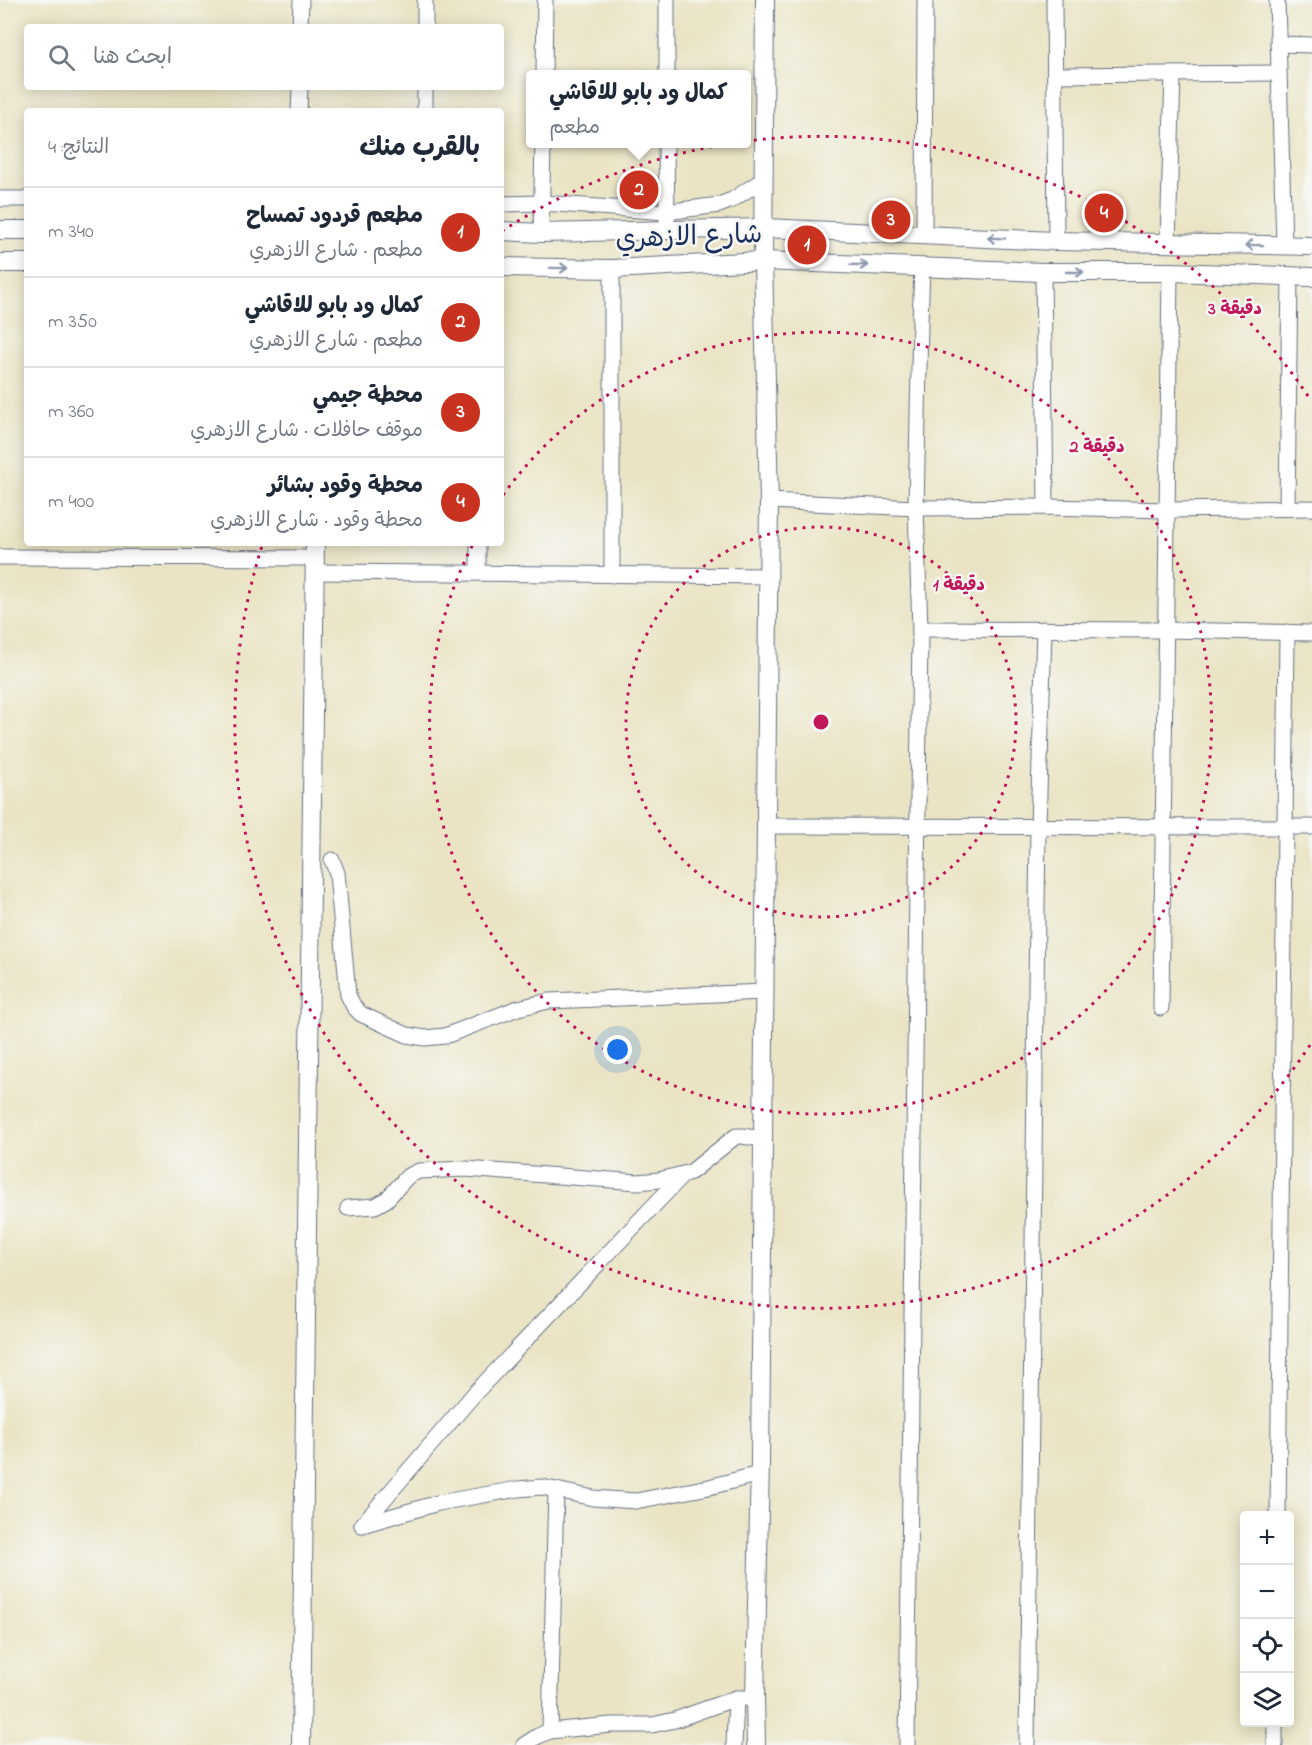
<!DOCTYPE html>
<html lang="ar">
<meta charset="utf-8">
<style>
body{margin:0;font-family:"Indie Flower","Playpen Sans Arabic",sans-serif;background:#f6f6f7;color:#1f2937;direction:rtl}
.controls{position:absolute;right:18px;bottom:18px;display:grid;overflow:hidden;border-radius:6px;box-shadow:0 3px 15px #0003}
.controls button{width:54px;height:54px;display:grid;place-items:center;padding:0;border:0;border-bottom:2px solid #e0e1e3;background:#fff;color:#1f2937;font:30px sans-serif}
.you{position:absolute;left:618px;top:1050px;width:21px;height:21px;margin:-15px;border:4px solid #fff;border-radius:50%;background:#1a73e8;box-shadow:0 0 0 9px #1a73e833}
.badge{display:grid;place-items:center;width:39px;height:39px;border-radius:50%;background:#c8321e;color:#fff;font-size:20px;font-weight:700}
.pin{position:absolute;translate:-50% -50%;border:3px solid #fff;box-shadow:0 2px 6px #0006}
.popup{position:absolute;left:526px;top:70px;width:225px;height:78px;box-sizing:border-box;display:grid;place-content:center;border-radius:6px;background:#fff;filter:drop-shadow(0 2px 4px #0005);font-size:20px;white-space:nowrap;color:#747a83}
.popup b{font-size:22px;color:#1f2937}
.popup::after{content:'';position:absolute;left:50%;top:100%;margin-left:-12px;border:12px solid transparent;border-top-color:#fff}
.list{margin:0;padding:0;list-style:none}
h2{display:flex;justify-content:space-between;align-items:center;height:78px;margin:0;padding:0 24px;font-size:26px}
h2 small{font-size:20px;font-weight:400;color:#747a83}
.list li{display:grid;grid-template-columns:39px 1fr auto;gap:18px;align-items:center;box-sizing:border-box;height:90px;padding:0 24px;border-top:2px solid #e0e1e3}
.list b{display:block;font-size:22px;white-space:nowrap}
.list p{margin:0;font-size:20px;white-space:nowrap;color:#747a83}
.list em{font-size:20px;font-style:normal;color:#747a83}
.icon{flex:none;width:33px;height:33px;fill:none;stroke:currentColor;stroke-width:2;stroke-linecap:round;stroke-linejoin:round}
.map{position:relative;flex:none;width:1312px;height:1745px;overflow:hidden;direction:ltr}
.search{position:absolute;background:#fff;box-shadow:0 3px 15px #0003;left:24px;top:24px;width:480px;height:66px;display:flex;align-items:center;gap:15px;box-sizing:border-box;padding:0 21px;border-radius:6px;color:#747a83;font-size:22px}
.panel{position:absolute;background:#fff;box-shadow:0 3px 15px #0003;left:24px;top:108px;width:480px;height:438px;border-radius:6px;direction:rtl}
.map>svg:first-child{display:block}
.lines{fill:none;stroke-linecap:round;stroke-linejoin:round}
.minor-casing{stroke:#636e82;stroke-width:17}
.tertiary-casing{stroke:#636e82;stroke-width:20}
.minor{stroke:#fff;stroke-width:15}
.tertiary{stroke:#fff;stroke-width:18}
.oneway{stroke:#8d97ae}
.ring{fill:none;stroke:#c2185b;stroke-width:3;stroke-dasharray:3 6}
.labels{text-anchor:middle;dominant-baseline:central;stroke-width:5;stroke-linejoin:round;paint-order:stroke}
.street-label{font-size:27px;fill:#1b2f5e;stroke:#f6f6f2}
.centre{fill:#c2185b;stroke:#f6f6f2;stroke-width:3}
.ring-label{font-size:18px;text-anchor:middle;font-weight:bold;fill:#c2185b;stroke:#f6f6f2;stroke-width:5;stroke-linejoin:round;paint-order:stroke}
</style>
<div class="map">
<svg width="1312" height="1745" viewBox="0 0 1312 1745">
<rect width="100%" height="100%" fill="#f6f6f2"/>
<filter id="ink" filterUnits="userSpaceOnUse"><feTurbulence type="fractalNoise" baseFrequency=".0167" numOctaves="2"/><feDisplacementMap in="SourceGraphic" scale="12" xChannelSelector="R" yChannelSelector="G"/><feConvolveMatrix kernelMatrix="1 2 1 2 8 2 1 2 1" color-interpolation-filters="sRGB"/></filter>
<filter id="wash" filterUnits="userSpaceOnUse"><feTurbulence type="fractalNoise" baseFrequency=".008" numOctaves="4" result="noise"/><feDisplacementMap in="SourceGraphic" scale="24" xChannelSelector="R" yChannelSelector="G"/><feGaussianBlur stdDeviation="1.35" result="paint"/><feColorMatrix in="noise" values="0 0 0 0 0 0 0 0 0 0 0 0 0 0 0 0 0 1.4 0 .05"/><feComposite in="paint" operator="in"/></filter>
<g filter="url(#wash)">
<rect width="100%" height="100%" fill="#eae4c4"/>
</g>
<g filter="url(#ink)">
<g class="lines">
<defs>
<g id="minor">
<polyline points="1054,0 1056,241"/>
<polyline points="1277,0 1284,245"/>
<polyline points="300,27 301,0"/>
<polyline points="425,27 425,0"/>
<polyline points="1278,44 1312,45"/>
<polyline points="544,74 545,0"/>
<polyline points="667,74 667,0"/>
<polyline points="1055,75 1278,73"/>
<polyline points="299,111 300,87"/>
<polyline points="425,111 425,87"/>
<polyline points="666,144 667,221"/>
<polyline points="0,199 27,199"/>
<polyline points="501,204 543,203 666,212 719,205 732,200 764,179"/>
<polyline points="541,233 543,144"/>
<polyline points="924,234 925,0"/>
<polyline points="1168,243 1173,74"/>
<polyline points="612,269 612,575"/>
<polyline points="1043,272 1046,507"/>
<polyline points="769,501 916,508 1046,507 1167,510 1312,508"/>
<polyline points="1287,508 1290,276"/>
<polyline points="0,557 315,558"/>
<polyline points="478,571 478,543"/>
<path d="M 315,572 C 466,572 617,575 768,576"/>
<polyline points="920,629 1165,630 1312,633"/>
<polyline points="766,826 1312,827"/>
<polyline points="332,860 337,873 348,995 354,1007 361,1014 407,1035 425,1038 445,1036 518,1008 549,1001 764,992"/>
<polyline points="1161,1008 1170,272"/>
<polyline points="348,1208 375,1206 386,1200 408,1176 419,1171 466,1169 638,1182 659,1180 691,1172 736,1136 742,1136 762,1139"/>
<polyline points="1278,1516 1287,632"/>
<polyline points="362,1525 475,1393 682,1176"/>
<polyline points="362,1525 438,1503 518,1489 542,1487 593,1498 636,1501 709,1487 759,1474"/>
<polyline points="550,1731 556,1490"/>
<polyline points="524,1745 538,1736 550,1731 611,1725 652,1725 675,1720 736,1698 755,1698"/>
<polyline points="734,1745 736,1698"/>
<polyline points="907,1745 920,629 916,508 920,322 922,267"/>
<polyline points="1027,1745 1038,826 1044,629"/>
<polyline points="1275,1745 1275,1722"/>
</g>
<g id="tertiary">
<polyline points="0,230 27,230"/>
<polyline points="501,231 541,233 764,228 1056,241 1312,246"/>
<polyline points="0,263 27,263"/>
<polyline points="501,267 612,269 763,261 1043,272 1170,272 1312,277"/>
<polyline points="301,1745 315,543"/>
<polyline points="756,1745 755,1698 760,1463 769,501 763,261 765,0"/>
</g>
</defs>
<use href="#minor" class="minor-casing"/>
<use href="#tertiary" class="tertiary-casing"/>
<use href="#minor" class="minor"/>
<use href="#tertiary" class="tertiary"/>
</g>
<defs><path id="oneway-shaft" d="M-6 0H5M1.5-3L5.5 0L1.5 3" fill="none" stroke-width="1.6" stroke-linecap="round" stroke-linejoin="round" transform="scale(1.5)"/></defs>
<g class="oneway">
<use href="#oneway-shaft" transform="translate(996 238) rotate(-177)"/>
<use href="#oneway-shaft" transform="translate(1254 245) rotate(-179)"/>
<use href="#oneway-shaft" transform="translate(859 265) rotate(2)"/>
<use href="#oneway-shaft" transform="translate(559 268) rotate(1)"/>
<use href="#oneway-shaft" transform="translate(1075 272)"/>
</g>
</g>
<g class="ring">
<circle cx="821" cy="722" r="195"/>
<path d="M503 495A391 391 0 1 1 473 544"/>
<path d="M1310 1045A586 586 0 0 1 262 546M502 231A586 586 0 0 1 1310 399"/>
</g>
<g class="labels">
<g class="street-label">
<text transform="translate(689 238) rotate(-2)">شارع الازهري</text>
</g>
</g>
<circle cx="821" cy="722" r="9" class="centre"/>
<g class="ring-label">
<text x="1235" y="314">3 دقيقة</text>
<text x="1097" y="452">2 دقيقة</text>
<text x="959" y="590">1 دقيقة</text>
</g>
</svg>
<div class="controls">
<button>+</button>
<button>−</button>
<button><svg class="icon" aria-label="locate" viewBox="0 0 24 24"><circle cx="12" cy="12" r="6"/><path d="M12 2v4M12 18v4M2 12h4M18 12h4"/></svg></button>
<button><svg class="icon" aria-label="layers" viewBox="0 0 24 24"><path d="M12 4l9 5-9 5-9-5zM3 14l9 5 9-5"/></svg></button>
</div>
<div class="you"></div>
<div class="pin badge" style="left:807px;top:245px">1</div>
<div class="pin badge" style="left:639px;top:190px">2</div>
<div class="popup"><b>كمال ود بابو للاقاشي</b>مطعم</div>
<div class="pin badge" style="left:891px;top:220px">3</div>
<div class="pin badge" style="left:1104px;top:213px">4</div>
<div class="search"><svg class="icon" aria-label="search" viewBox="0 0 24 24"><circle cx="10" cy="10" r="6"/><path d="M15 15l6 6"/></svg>ابحث هنا</div>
<section class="panel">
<h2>بالقرب منك<small>النتائج: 4</small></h2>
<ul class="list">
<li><span class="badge">1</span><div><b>مطعم قردود تمساح</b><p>مطعم · شارع الازهري</p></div><em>340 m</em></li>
<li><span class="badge">2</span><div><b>كمال ود بابو للاقاشي</b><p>مطعم · شارع الازهري</p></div><em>350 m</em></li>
<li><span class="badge">3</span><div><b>محطة جيمي</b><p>موقف حافلات · شارع الازهري</p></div><em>360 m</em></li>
<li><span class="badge">4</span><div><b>محطة وقود بشائر</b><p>محطة وقود · شارع الازهري</p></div><em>400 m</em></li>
</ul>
</section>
</div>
